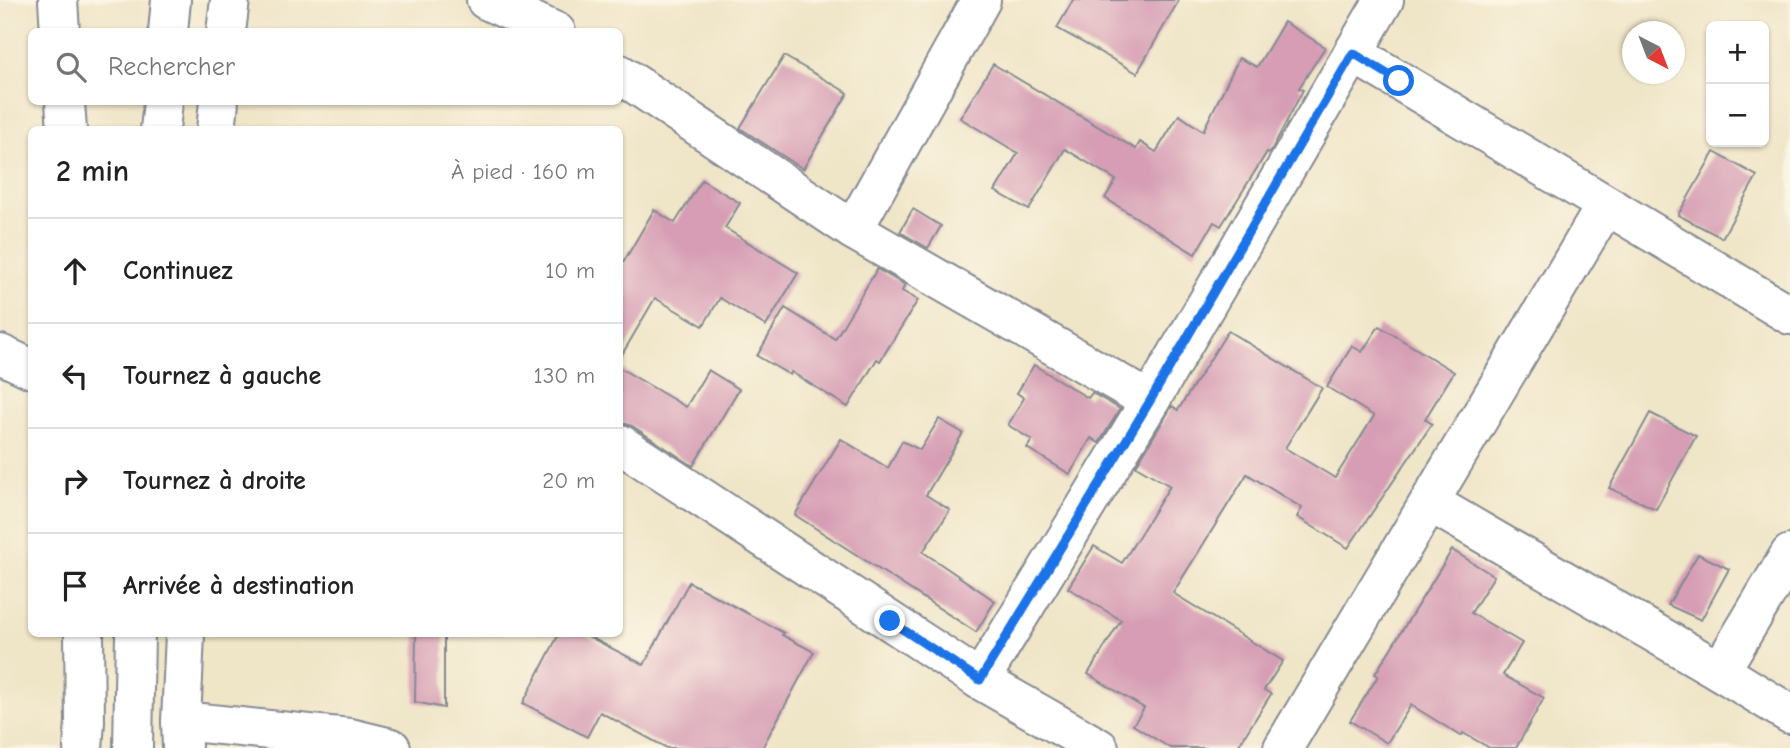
<!DOCTYPE html>
<html lang="fr">
<meta charset="utf-8">
<style>
body{margin:0;font-family:"Comic Neue",sans-serif;background:#f6f6f6;color:#222}
.controls{position:absolute;right:21px;top:21px;display:grid;overflow:hidden;border-radius:10px;box-shadow:0 2px 5px #0004}
.controls button{width:63px;height:63px;display:grid;place-items:center;padding:0;border:0;border-bottom:2px solid #e0e0e0;background:#fff;color:#222;font:35px sans-serif}
.compass{position:absolute;left:1622px;top:21px;width:63px;height:63px;border-radius:50%;background:#fff;box-shadow:0 2px 5px #0004;rotate:138deg}
.stop{position:absolute;width:21px;height:21px;margin:-16px;border:5px solid #1a73e8;border-radius:50%;background:#fff}
.stop.end{background:#1a73e8;border-color:#fff;box-shadow:0 2px 7px #0008}
.list{margin:0;padding:0;list-style:none}
h2{display:flex;justify-content:space-between;align-items:center;height:91px;margin:0;padding:0 28px;font-size:30px}
h2 small{font-size:23px;font-weight:400;color:#767676}
.list li{display:grid;grid-template-columns:46px 1fr auto;gap:21px;align-items:center;box-sizing:border-box;height:105px;padding:0 28px;border-top:2px solid #e0e0e0}
.list b{display:block;font-size:26px;white-space:nowrap}
.list em{font-size:23px;font-style:normal;color:#767676}
.icon{flex:none;width:38px;height:38px;fill:none;stroke:currentColor;stroke-width:2;stroke-linecap:round;stroke-linejoin:round}
.map{position:relative;flex:none;width:1790px;height:748px;overflow:hidden}
.search{position:absolute;background:#fff;box-shadow:0 2px 5px #0004;left:28px;top:28px;width:595px;height:77px;display:flex;align-items:center;gap:18px;box-sizing:border-box;padding:0 24px;border-radius:10px;color:#767676;font-size:26px}
.panel{position:absolute;background:#fff;box-shadow:0 2px 5px #0004;left:28px;top:126px;width:595px;height:511px;border-radius:10px}
.map>svg:first-child{display:block}
.building{fill:#d69db4}
.lines{fill:none;stroke-linecap:round;stroke-linejoin:round}
.minor-casing{stroke:#858a92;stroke-width:42}
.major-casing{stroke:#858a92;stroke-width:42}
.minor{stroke:#fff;stroke-width:38}
.major{stroke:#fff;stroke-width:38}
.route{stroke:#1a73e8;stroke-width:9}
</style>
<div class="map">
<svg width="1790" height="748" viewBox="0 0 1790 748">
<rect width="100%" height="100%" fill="#fcf5e5"/>
<filter id="ink" filterUnits="userSpaceOnUse"><feTurbulence type="fractalNoise" baseFrequency=".0143" numOctaves="2"/><feDisplacementMap in="SourceGraphic" scale="14" xChannelSelector="R" yChannelSelector="G"/><feConvolveMatrix kernelMatrix="1 2 1 2 8 2 1 2 1" color-interpolation-filters="sRGB"/></filter>
<filter id="wash" filterUnits="userSpaceOnUse"><feTurbulence type="fractalNoise" baseFrequency=".00686" numOctaves="4" result="noise"/><feDisplacementMap in="SourceGraphic" scale="28" xChannelSelector="R" yChannelSelector="G"/><feGaussianBlur stdDeviation="1.57" result="paint"/><feColorMatrix in="noise" values="0 0 0 0 0 0 0 0 0 0 0 0 0 0 0 0 0 1.4 0 .05"/><feComposite in="paint" operator="in"/></filter>
<g filter="url(#wash)">
<rect width="100%" height="100%" fill="#efe5c7"/>
<g id="blocks">
<g class="building">
<polygon points="1073,0 1179,0 1137,73 1057,28"/>
<polygon points="1284,22 1325,47 1299,88 1303,90 1270,153 1267,152 1221,226 1214,222 1195,254 1105,198 1116,180 1065,149 1029,210 995,191 1018,153 960,118 993,64 1136,149 1140,142 1156,152 1179,115 1203,131 1239,58 1257,67"/>
<polygon points="784,56 848,93 803,169 740,128"/>
<polygon points="1714,152 1757,176 1722,238 1678,215"/>
<polygon points="702,180 740,203 725,228 798,273 766,326 720,298 703,326 655,298 620,358 620,268 654,210 675,223"/>
<polygon points="913,209 941,226 928,248 900,232"/>
<polygon points="877,269 905,285 902,291 918,300 880,361 877,359 848,407 791,372 790,375 757,356 785,308 835,339"/>
<polygon points="1379,326 1454,372 1425,419 1432,424 1348,548 1297,517 1302,508 1247,474 1173,593 1283,661 1264,690 1271,694 1237,748 1170,748 1133,725 1144,708 1088,674 1121,620 1068,588 1094,546 1122,563 1170,486 1136,466 1172,406 1178,410 1228,331 1322,388 1285,448 1335,478 1374,416 1327,387 1352,346 1362,352"/>
<polygon points="1034,365 1088,398 1092,393 1120,409 1099,443 1091,438 1070,474 1027,448 1032,440 1008,425 1024,398 1017,393"/>
<polygon points="620,368 686,407 708,370 739,389 693,466 632,426 620,422"/>
<polygon points="1650,413 1696,436 1656,509 1609,488"/>
<polygon points="939,419 963,433 926,495 950,510 923,552 995,601 976,632 795,515 841,439 888,468 902,441 920,450"/>
<polygon points="1452,550 1494,576 1471,613 1522,643 1503,675 1544,698 1516,748 1490,748 1463,733 1461,736 1411,705 1387,743 1350,721 1378,676 1375,674"/>
<polygon points="1698,554 1729,569 1701,620 1668,605"/>
<polygon points="689,582 784,633 782,635 814,652 762,748 667,748 600,712 587,737 523,703 559,634 584,634 644,665"/>
<polygon points="416,634 444,634 444,708 415,702"/>
</g>
</g>
</g>
<g filter="url(#ink)">
<use href="#blocks" fill-opacity="0" stroke="#858a92" stroke-width="2"/>
<g class="lines">
<defs>
<g id="minor">
<polyline points="58,0 60,32"/>
<polyline points="486,0 556,32"/>
<polyline points="1353,53 1790,315"/>
<polyline points="620,74 853,230 1150,401"/>
<polyline points="65,102 67,130"/>
<polyline points="853,230 981,0"/>
<polyline points="0,354 32,369"/>
<polyline points="620,444 980,680 1099,748"/>
<polyline points="1431,503 1720,671 1790,714"/>
<polyline points="1720,671 1790,554"/>
<polyline points="980,680 1150,401 1384,0"/>
<polyline points="181,721 350,738 391,748"/>
<polyline points="83,748 85,722 84,634"/>
<polyline points="1283,748 1606,205"/>
</g>
<g id="major">
<polyline points="168,32 171,0"/>
<polyline points="226,32 230,0"/>
<polyline points="160,130 163,102"/>
<polyline points="216,130 219,102"/>
<polyline points="133,748 135,634"/>
<polyline points="182,748 181,721 185,634"/>
</g>
</defs>
<use href="#minor" class="minor-casing"/>
<use href="#major" class="major-casing"/>
<use href="#minor" class="minor"/>
<use href="#major" class="major"/>
</g>
</g>
<g class="lines" filter="url(#ink)">
<polyline class="route" points="890,621 980,680 1150,401 1353,53 1399,81"/>
</g>
</svg>
<div class="controls">
<button>+</button>
<button>−</button>
</div>
<svg class="compass" viewBox="-18 -18 36 36"><path d="M0-13l5 13h-10z" fill="#e53935"/><path d="M0 13l5-13h-10z" fill="#767676"/></svg>
<div class="stop" style="left:1399px;top:81px"></div>
<div class="stop end" style="left:890px;top:621px"></div>
<div class="search"><svg class="icon" aria-label="search" viewBox="0 0 24 24"><circle cx="10" cy="10" r="6"/><path d="M15 15l6 6"/></svg>Rechercher</div>
<section class="panel">
<h2>2 min<small>À pied · 160 m</small></h2>
<ul class="list">
<li><svg class="icon" aria-label="ahead" viewBox="0 0 24 24"><path d="M12 20V5M6 11l6-6 6 6"/></svg><div><b>Continuez</b></div><em>10 m</em></li>
<li><svg class="icon" aria-label="left" viewBox="0 0 24 24"><path d="M17 20v-9H6M10 6l-5 5 5 5"/></svg><div><b>Tournez à gauche</b></div><em>130 m</em></li>
<li><svg class="icon" aria-label="right" viewBox="0 0 24 24"><path d="M7 20v-9h11M14 6l5 5-5 5"/></svg><div><b>Tournez à droite</b></div><em>20 m</em></li>
<li><svg class="icon" aria-label="arrive" viewBox="0 0 24 24"><path d="M6 21V4h12l-3 4 3 4H6"/></svg><div><b>Arrivée à destination</b></div></li>
</ul>
</section>
</div>
